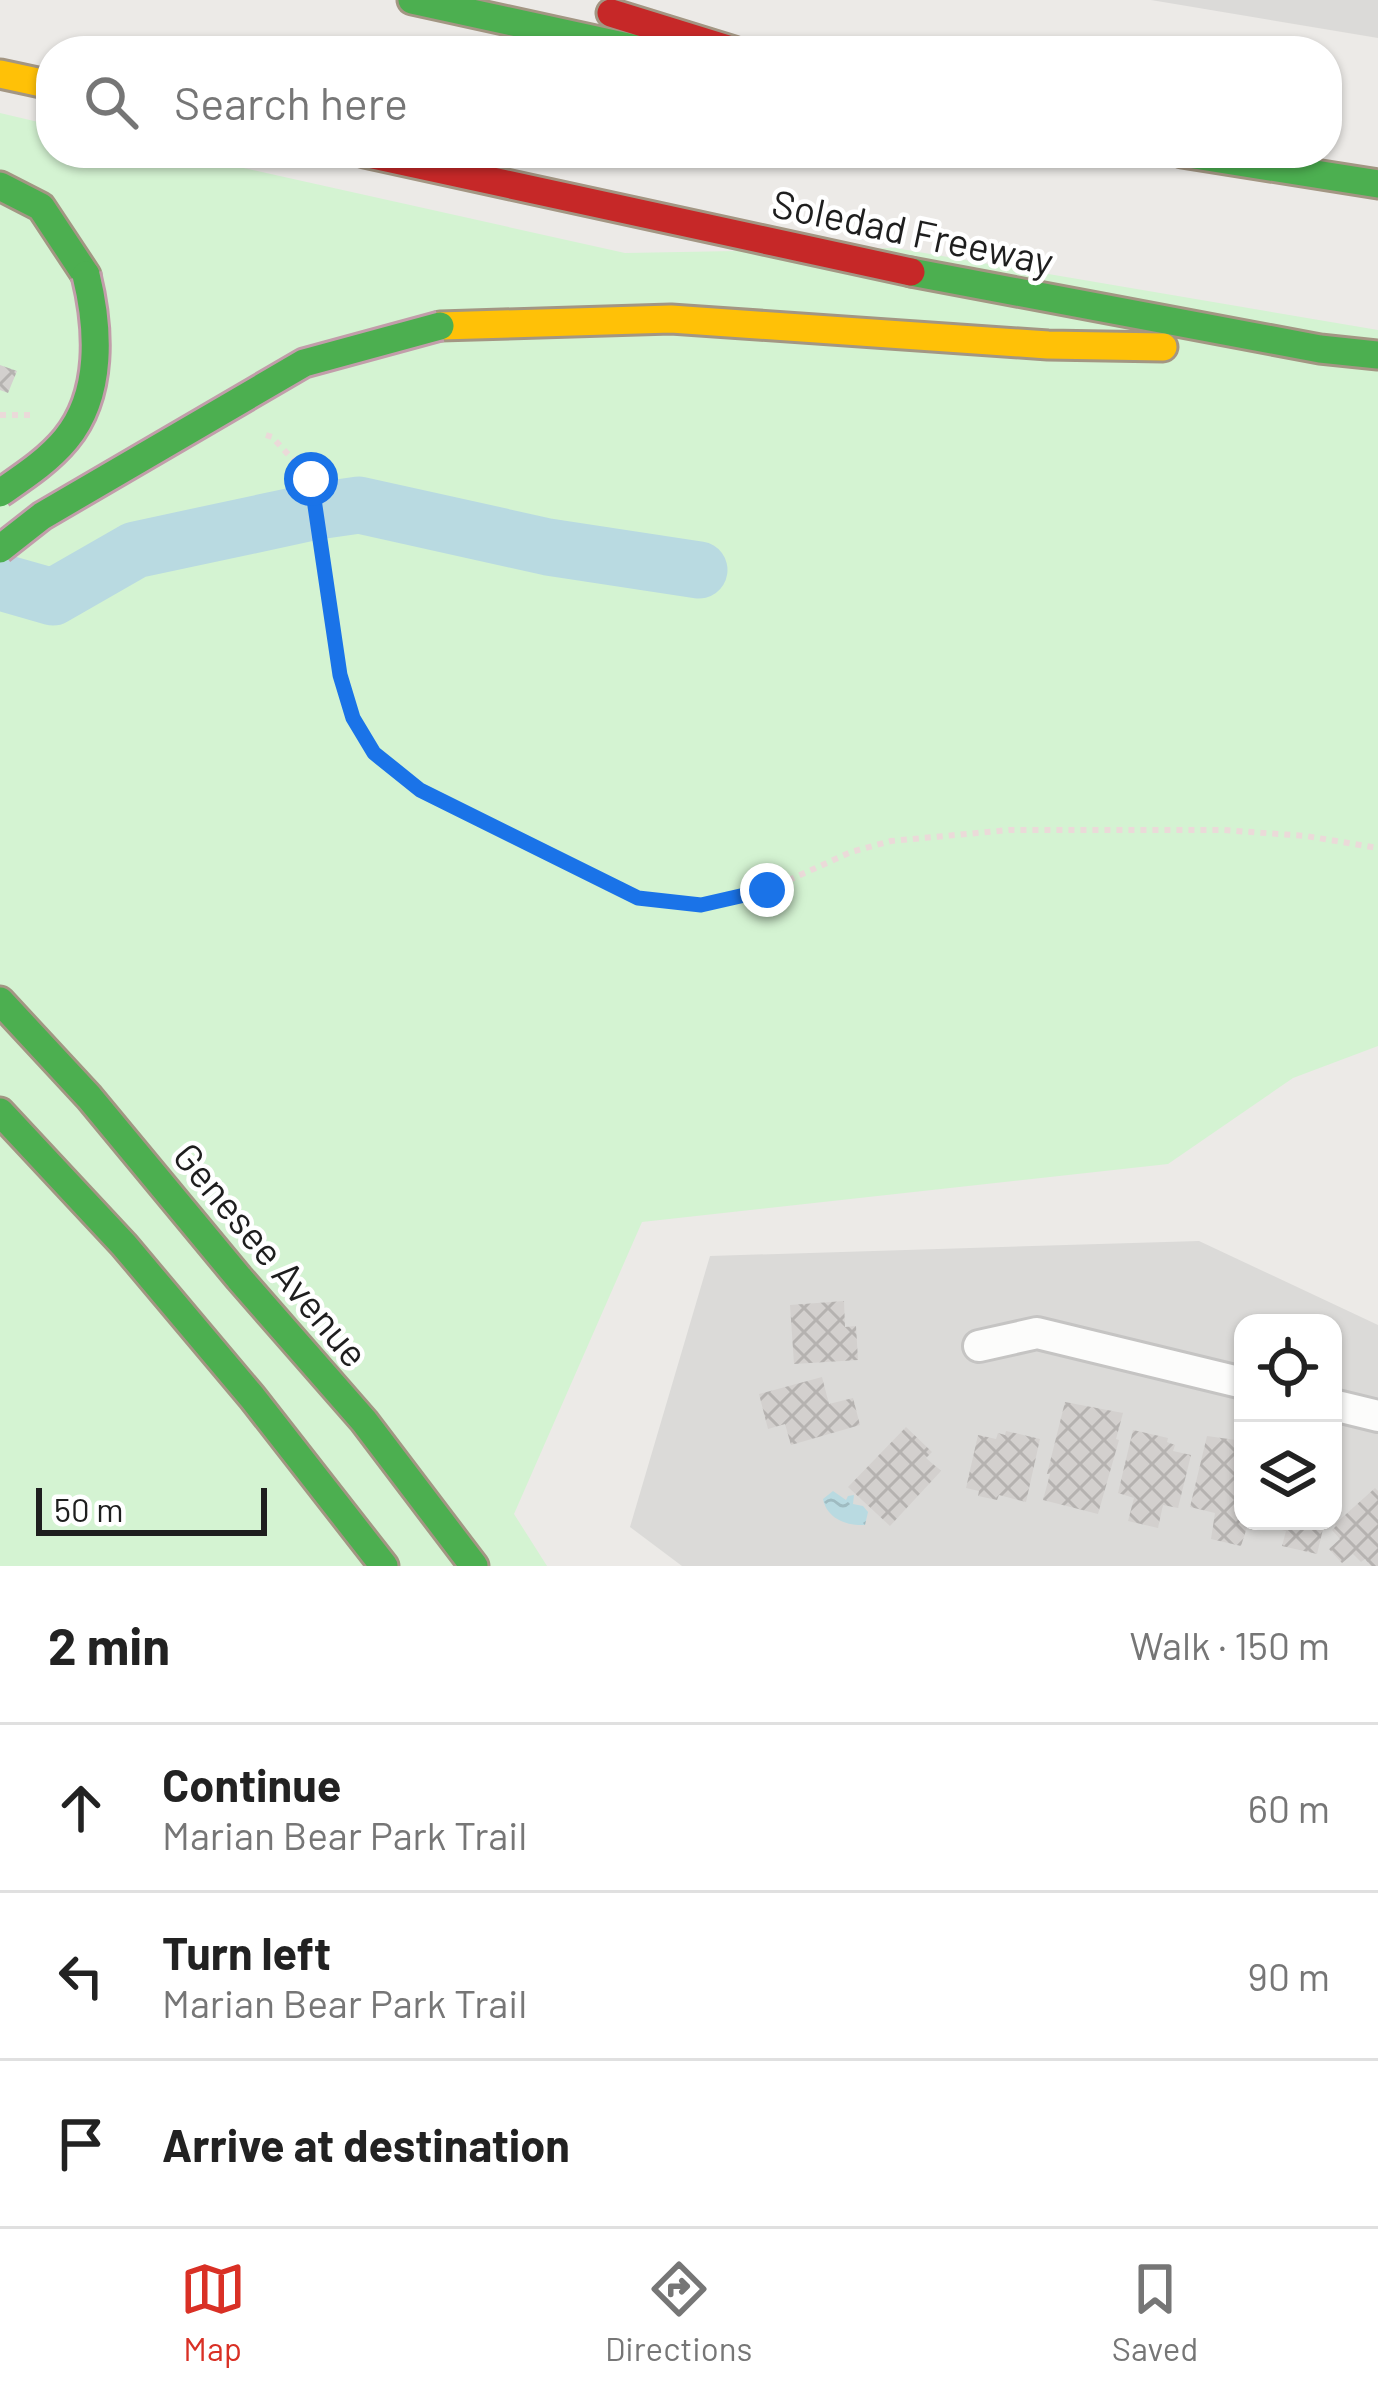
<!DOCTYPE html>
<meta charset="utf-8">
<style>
body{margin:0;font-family:Barlow,sans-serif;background:#f6f6f6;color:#222}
.controls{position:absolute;right:36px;bottom:36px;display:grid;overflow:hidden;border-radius:24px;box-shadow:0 3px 9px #0004}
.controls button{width:108px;height:108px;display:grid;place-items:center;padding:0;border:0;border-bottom:3px solid #e0e0e0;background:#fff;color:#222;font:60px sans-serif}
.scale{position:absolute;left:36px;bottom:30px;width:231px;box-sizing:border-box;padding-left:12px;border:6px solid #1e1e1e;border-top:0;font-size:33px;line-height:42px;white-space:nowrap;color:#1e1e1e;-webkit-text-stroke:9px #fff;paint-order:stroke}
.stop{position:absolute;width:36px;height:36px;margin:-27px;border:9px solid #1a73e8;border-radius:50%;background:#fff}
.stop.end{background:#1a73e8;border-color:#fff;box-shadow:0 3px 12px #0008}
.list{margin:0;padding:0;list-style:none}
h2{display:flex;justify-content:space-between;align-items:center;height:156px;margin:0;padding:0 48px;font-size:51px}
h2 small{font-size:39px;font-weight:400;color:#767676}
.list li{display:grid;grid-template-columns:78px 1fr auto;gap:36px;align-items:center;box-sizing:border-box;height:168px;padding:0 48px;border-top:3px solid #e0e0e0}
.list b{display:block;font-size:45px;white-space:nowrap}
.list p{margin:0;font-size:39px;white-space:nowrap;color:#767676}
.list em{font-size:39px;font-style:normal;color:#767676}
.icon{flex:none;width:66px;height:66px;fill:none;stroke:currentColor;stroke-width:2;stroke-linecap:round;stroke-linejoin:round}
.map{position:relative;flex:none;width:1378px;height:1566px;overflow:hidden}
.search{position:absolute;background:#fff;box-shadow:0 3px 9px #0004;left:36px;right:36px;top:36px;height:132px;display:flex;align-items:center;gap:30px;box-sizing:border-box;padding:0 42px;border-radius:48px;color:#767676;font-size:45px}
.sheet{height:660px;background:#fff}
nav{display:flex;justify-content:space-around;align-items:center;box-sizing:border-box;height:168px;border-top:3px solid #e0e0e0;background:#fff;font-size:33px;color:#767676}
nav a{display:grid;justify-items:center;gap:6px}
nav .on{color:#d93025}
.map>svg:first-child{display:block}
.residential{fill:#dbdad8;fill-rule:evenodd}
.park{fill:#d4f3d2}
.water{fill:url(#water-ripples)}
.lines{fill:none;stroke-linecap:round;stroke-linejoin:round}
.river{stroke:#b9dae1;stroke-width:57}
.building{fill:url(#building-cross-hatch)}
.street-casing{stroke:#c5c4c3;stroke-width:36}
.fast-casing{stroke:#a39683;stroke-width:33}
.slow-casing{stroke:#a39683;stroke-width:33}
.jam-casing{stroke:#a39683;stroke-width:33}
.path{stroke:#ebdad9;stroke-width:6;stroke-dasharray:6 6;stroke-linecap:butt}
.street{stroke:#fcfcfb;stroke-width:30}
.fast{stroke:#4caf50;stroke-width:27}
.slow{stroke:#ffc107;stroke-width:27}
.jam{stroke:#c62828;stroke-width:27}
.fast-bridge-casing{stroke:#c29daa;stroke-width:33;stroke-linecap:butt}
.fast-bridge{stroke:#4caf50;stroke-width:27}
.route{stroke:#1a73e8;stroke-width:15}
.labels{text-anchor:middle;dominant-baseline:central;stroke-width:9;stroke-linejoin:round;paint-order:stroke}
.street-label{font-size:39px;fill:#1e1e1e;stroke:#fff}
</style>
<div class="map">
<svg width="1378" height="1566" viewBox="0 0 1378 1566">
<defs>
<pattern id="water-ripples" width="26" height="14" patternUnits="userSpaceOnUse" patternTransform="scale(3)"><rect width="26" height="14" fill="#b9dae1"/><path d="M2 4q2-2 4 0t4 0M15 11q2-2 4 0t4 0" fill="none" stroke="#9fbbc1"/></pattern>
<pattern id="building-cross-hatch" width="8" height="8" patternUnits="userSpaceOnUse" patternTransform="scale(3)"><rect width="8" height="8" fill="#d3d0ce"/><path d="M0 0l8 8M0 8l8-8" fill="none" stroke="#b5b2b0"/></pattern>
</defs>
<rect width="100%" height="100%" fill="#eceae7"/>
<g class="residential">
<polygon points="1151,0 1378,0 1378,38"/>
<path d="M 1199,1241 L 1378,1325 L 1378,1566 L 682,1566 L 630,1527 L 710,1256 ZM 1243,1323 L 1333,1323 L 1333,1521 L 1243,1521 Z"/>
</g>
<polygon class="park" points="0,113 51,125 51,153 177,153 625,253 895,248 1378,330 1378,1046 1293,1078 1168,1164 642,1222 514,1514 547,1566 0,1566"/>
<path class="water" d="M 833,1491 L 846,1500 L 848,1496 L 854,1495 L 853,1504 L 863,1506 L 868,1512 L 865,1525 C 847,1526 827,1519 823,1499 Z"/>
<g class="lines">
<polyline class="river" points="0,582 53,597 135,550 317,511 359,505 548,547 699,570"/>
</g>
<g class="building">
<polygon points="0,365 17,371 8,393 0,390"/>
<polygon points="844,1301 845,1327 856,1326 858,1360 794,1364 790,1305"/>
<polygon points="822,1377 829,1404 853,1398 860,1425 791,1445 785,1424 768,1429 759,1394"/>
<polygon points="1065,1402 1123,1413 1116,1439 1119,1440 1098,1514 1043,1500 1050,1474 1047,1474"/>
<polygon points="906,1427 932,1452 926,1458 941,1471 890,1526 848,1487"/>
<polygon points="1133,1430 1168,1438 1167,1442 1175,1445 1173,1451 1191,1455 1178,1508 1163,1505 1158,1528 1128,1521 1134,1498 1118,1493"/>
<polygon points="1006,1431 1040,1439 1026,1502 999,1495 997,1500 978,1496 979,1491 966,1488 978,1435 996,1439 998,1433 1005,1435"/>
<polygon points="1207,1436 1243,1441 1243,1521 1249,1521 1241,1546 1211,1539 1215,1513 1190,1507"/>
<polygon points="1375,1488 1378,1491 1378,1566 1371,1566 1365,1559 1361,1562 1353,1554 1342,1563 1329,1549 1340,1539 1332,1530 1336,1526 1335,1524"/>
<polygon points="1261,1521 1325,1521 1317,1554 1282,1546 1286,1531 1260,1525"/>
</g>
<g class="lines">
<defs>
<g id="street">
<polyline points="979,1346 1037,1333 1243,1383"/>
<polyline points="1333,1405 1378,1416"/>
</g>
<g id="fast">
<polyline points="412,0 646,51"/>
<polyline points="1182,153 1378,184"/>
<polyline points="0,186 41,207 86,275"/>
<polyline points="911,272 1320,349 1378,355"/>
<polyline points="0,1001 89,1097 239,1278 364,1421 474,1566"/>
<polyline points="0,1112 124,1245 252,1397 384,1566"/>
</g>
<g id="slow">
<polyline points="0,74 51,85"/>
<polyline points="440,326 671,319 1048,345 1163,347"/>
</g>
<g id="jam">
<polyline points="611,13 734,51"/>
<polyline points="364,153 911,272"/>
</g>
</defs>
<use href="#street" class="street-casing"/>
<use href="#fast" class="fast-casing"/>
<use href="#slow" class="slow-casing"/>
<use href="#jam" class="jam-casing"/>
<g class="path">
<polyline points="0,415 32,415"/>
<polyline points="266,435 272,437 311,479 341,675 354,718 374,753 420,789 638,898 701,905 767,890 851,852 891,841 1009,830 1223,830 1306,836 1378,848"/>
</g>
<use href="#street" class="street"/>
<use href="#fast" class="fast"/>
<use href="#slow" class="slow"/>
<use href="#jam" class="jam"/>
<defs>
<g id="fast-bridge">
<path d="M 0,493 C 23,477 48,461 66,439 C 103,394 99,328 86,275"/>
<polyline points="0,549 42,516 304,363 440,326"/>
</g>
</defs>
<use href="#fast-bridge" class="fast-bridge-casing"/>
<use href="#fast-bridge" class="fast-bridge"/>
</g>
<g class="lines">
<polyline class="route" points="311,479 340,675 353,718 374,753 420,790 638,898 701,905 767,890"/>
</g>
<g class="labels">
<g class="street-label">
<text transform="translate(913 231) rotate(12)">Soledad Freeway</text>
<text transform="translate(272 1254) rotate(50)">Genesee Avenue</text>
</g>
</g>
</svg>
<div class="controls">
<button><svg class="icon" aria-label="locate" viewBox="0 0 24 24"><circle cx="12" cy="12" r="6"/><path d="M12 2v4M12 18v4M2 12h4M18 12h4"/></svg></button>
<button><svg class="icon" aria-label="layers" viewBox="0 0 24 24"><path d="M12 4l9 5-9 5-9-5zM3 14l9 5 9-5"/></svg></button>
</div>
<div class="scale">50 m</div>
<div class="stop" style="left:311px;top:479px"></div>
<div class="stop end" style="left:767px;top:890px"></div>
<div class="search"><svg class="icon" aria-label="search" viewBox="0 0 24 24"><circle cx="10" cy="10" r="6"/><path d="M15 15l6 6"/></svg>Search here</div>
</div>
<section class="sheet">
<h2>2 min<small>Walk · 150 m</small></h2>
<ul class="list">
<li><svg class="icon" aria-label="ahead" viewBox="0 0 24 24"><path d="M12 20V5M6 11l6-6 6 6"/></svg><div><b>Continue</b><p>Marian Bear Park Trail</p></div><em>60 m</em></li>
<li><svg class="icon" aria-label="left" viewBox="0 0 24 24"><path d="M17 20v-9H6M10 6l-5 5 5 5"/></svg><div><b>Turn left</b><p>Marian Bear Park Trail</p></div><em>90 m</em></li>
<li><svg class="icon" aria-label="arrive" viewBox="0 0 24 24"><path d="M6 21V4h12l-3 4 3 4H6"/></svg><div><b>Arrive at destination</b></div></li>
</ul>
</section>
<nav>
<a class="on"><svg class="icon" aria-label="map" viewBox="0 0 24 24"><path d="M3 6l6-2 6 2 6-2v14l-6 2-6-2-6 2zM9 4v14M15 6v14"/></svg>Map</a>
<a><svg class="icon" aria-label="directions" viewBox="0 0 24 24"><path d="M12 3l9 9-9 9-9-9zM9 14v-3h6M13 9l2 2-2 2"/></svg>Directions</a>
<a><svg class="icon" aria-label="saved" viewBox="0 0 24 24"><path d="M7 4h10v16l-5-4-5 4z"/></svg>Saved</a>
</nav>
